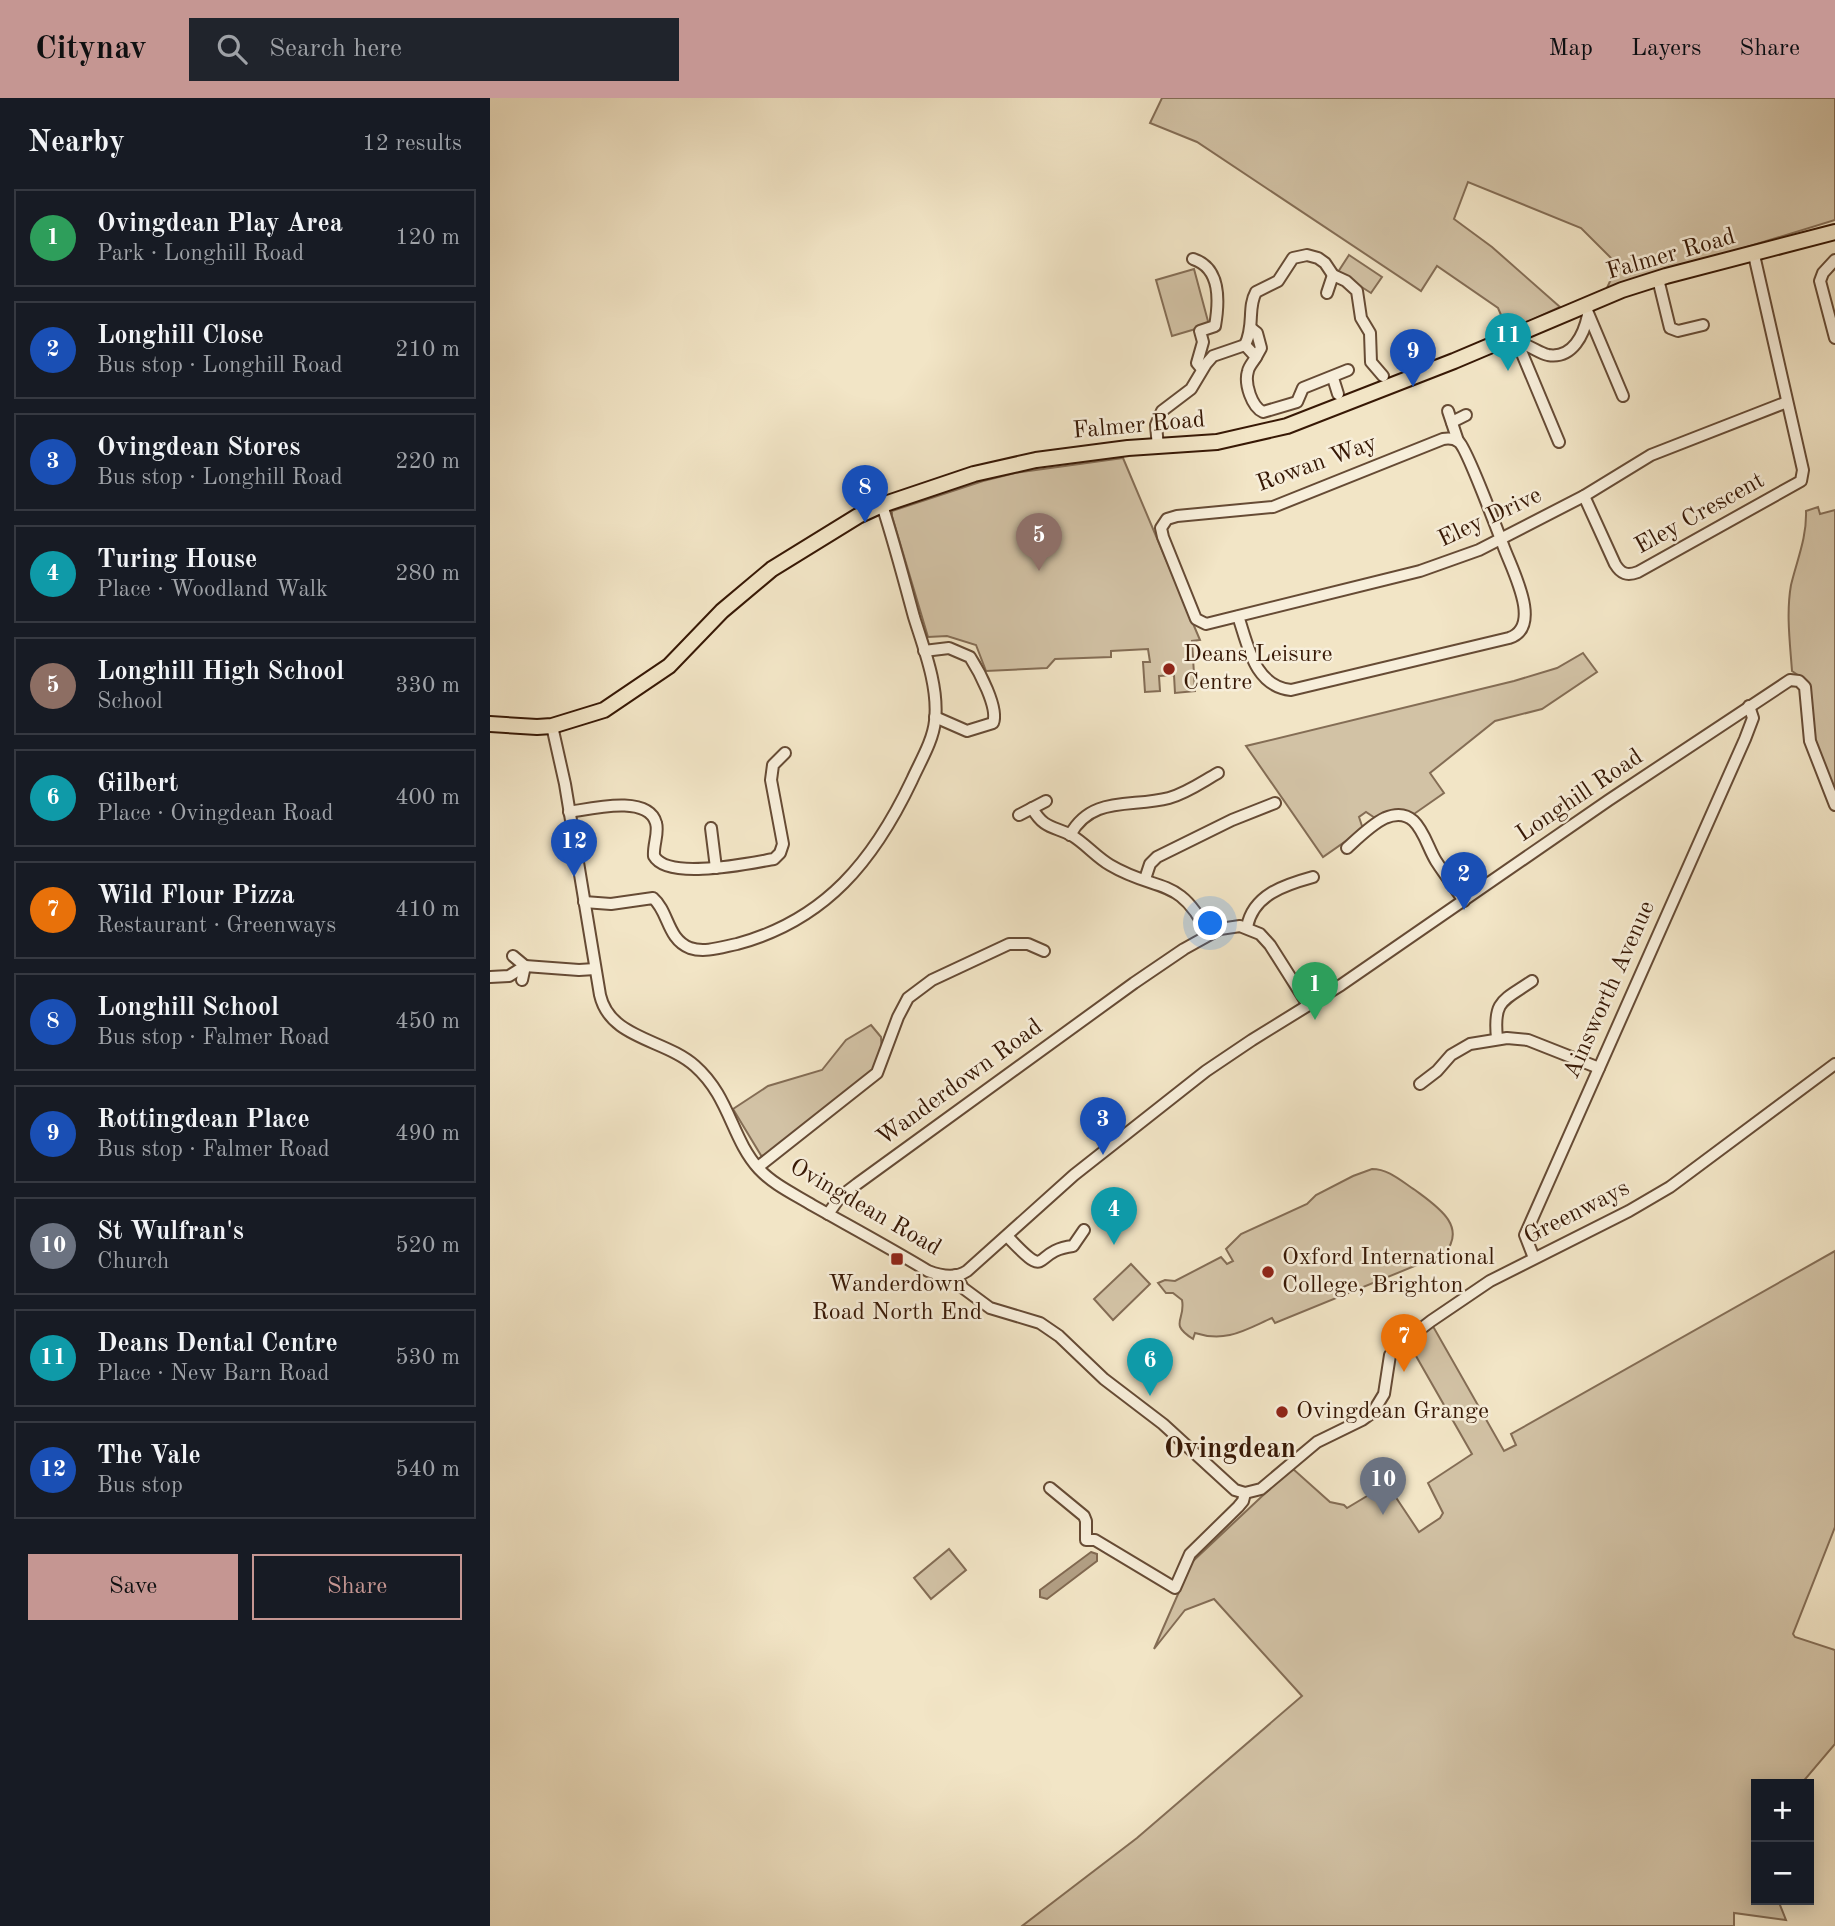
<!DOCTYPE html>
<meta charset="utf-8">
<style>
body{margin:0;font-family:"Old Standard TT",serif;background:#20242c;color:#f1f3f6}
.controls{position:absolute;right:21px;bottom:21px;display:grid;overflow:hidden;border-radius:0px;box-shadow:0 4px 18px #0003}
.controls button{width:63px;height:63px;display:grid;place-items:center;padding:0;border:0;border-bottom:2px solid #363941;background:#171b24;color:#f1f3f6;font:35px sans-serif}
.you{position:absolute;left:721px;top:826px;width:24px;height:24px;margin:-18px;border:5px solid #fff;border-radius:50%;background:#1a73e8;box-shadow:0 0 0 10px #1a73e833}
.badge{display:grid;place-items:center;width:46px;height:46px;border-radius:50%;background:#c59692;color:#fff;font-size:23px;font-weight:700}
.pin{position:absolute;translate:-50% -58px;filter:drop-shadow(0 2px 4px #0008)}
.pin::after{content:'';position:absolute;top:37px;width:24px;height:21px;background:inherit;clip-path:polygon(0 0,100% 0,50% 100%)}
.list{margin:0;padding:0;list-style:none}
h2{display:flex;justify-content:space-between;align-items:center;height:91px;margin:0;padding:0 28px;font-size:30px}
h2 small{font-size:23px;font-weight:400;color:#9ea1a6}
.list li{display:grid;grid-template-columns:46px 1fr auto;gap:21px;align-items:center;box-sizing:border-box;height:98px;margin:0 14px 14px;padding:0 14px;border:2px solid #363941;border-radius:0px}
.list b{display:block;font-size:26px;white-space:nowrap}
.list p{margin:0;font-size:23px;white-space:nowrap;color:#9ea1a6}
.list em{font-size:23px;font-style:normal;color:#9ea1a6}
.actions{display:flex;gap:14px;padding:21px 28px}
.actions a{flex:1;padding:16px 0;border:2px solid #c59692;border-radius:0px;text-align:center;font-size:24px;color:#c59692}
.actions .main{background:#c59692;color:#111}
.icon{flex:none;width:38px;height:38px;fill:none;stroke:currentColor;stroke-width:2;stroke-linecap:round;stroke-linejoin:round}
.map{position:relative;flex:none;width:1345px;height:1828px;overflow:hidden}
header{display:flex;align-items:center;gap:42px;box-sizing:border-box;height:98px;padding:0 35px;background:#c59692;color:#111}
header strong{font-size:33px}
nav{display:flex;gap:38px;margin-inline-start:auto;font-size:24px}
.search{width:490px;height:63px;background:#20242c;display:flex;align-items:center;gap:18px;box-sizing:border-box;padding:0 24px;border-radius:0px;color:#9ea1a6;font-size:26px}
main{display:flex}
aside{flex:1;background:#171b24}
.map>svg:first-child{display:block}
.green{fill:#d2c2a5;stroke:#846d55;stroke-width:2}
.water{fill:#b29f84;stroke:#816951;stroke-width:2}
.lines{fill:none;stroke-linecap:round;stroke-linejoin:round}
.minor-casing{stroke:#664b35;stroke-width:14}
.major-casing{stroke:#371805;stroke-width:18}
.minor{stroke:#f7eeda;stroke-width:10}
.major{stroke:#f2e5c6;stroke-width:14}
.poi-dot{fill:#8f2418;stroke:#f7eeda;stroke-width:2.5}
.labels{text-anchor:middle;dominant-baseline:central;stroke-width:5;stroke-linejoin:round;paint-order:stroke}
.street-label{font-size:24px;fill:#371805;stroke:#f7eeda}
.poi-label{font-size:24px;fill:#371805;stroke:#f7eeda;text-anchor:start}
.quarter-label{font-size:28px;font-weight:bold;fill:#371805;stroke:#f7eeda}
</style>
<header>
<strong>Citynav</strong>
<div class="search"><svg class="icon" aria-label="search" viewBox="0 0 24 24"><circle cx="10" cy="10" r="6"/><path d="M15 15l6 6"/></svg>Search here</div>
<nav><a>Map</a><a>Layers</a><a>Share</a></nav>
</header>
<main>
<aside>
<h2>Nearby<small>12 results</small></h2>
<ul class="list">
<li><span class="badge" style="background:#2e9e5b">1</span><div><b>Ovingdean Play Area</b><p>Park · Longhill Road</p></div><em>120 m</em></li>
<li><span class="badge" style="background:#1a4fb4">2</span><div><b>Longhill Close</b><p>Bus stop · Longhill Road</p></div><em>210 m</em></li>
<li><span class="badge" style="background:#1a4fb4">3</span><div><b>Ovingdean Stores</b><p>Bus stop · Longhill Road</p></div><em>220 m</em></li>
<li><span class="badge" style="background:#0f9aa8">4</span><div><b>Turing House</b><p>Place · Woodland Walk</p></div><em>280 m</em></li>
<li><span class="badge" style="background:#8d6e63">5</span><div><b>Longhill High School</b><p>School</p></div><em>330 m</em></li>
<li><span class="badge" style="background:#0f9aa8">6</span><div><b>Gilbert</b><p>Place · Ovingdean Road</p></div><em>400 m</em></li>
<li><span class="badge" style="background:#e8710a">7</span><div><b>Wild Flour Pizza</b><p>Restaurant · Greenways</p></div><em>410 m</em></li>
<li><span class="badge" style="background:#1a4fb4">8</span><div><b>Longhill School</b><p>Bus stop · Falmer Road</p></div><em>450 m</em></li>
<li><span class="badge" style="background:#1a4fb4">9</span><div><b>Rottingdean Place</b><p>Bus stop · Falmer Road</p></div><em>490 m</em></li>
<li><span class="badge" style="background:#6b7280">10</span><div><b>St Wulfran's</b><p>Church</p></div><em>520 m</em></li>
<li><span class="badge" style="background:#0f9aa8">11</span><div><b>Deans Dental Centre</b><p>Place · New Barn Road</p></div><em>530 m</em></li>
<li><span class="badge" style="background:#1a4fb4">12</span><div><b>The Vale</b><p>Bus stop</p></div><em>540 m</em></li>
</ul>
<div class="actions"><a class="main">Save</a><a>Share</a></div>
</aside>
<div class="map">
<svg width="1345" height="1828" viewBox="0 0 1345 1828">
<rect width="100%" height="100%" fill="#f2e5c6"/>
<filter id="stains"><feTurbulence type="fractalNoise" baseFrequency=".00286" numOctaves="4"/><feColorMatrix values="0 0 0 0 .2 0 0 0 0 .09 0 0 0 0 .02 0 0 0 .5 -.17"/></filter>
<radialGradient id="worn" r=".72"><stop offset=".6" stop-color="#630" stop-opacity="0"/><stop offset="1" stop-color="#630" stop-opacity=".3"/></radialGradient>
<g class="green">
<polygon points="672,0 1345,0 1345,122 1116,192 1122,179 1133,172 1091,130 978,84 964,121 1002,149 1070,209 1018,233 1008,210 947,168 931,193 707,44 660,25"/>
<polygon points="859,157 892,179 881,195 848,174"/>
<polygon points="704,171 719,227 682,238 666,182"/>
<polygon points="633,360 710,542 702,543 705,593 685,595 684,577 669,578 670,593 655,594 653,564 660,564 658,551 621,553 621,559 565,561 557,570 496,573 486,547 457,538 438,539 402,418 402,413 493,383 525,375"/>
<path d="M 1328,409 L 1330,416 L 1345,412 L 1345,697 L 1325,645 L 1318,584 L 1302,573 C 1300,545 1296,515 1301,487 C 1307,462 1317,439 1316,413 Z"/>
<polygon points="1093,555 1107,574 1052,611 1005,623 940,675 954,695 924,716 916,713 885,720 876,714 869,719 873,731 833,759 756,648 1024,583 1067,570"/>
<polygon points="381,927 391,939 392,957 380,976 272,1059 243,1011 278,988 332,972 356,942"/>
<path d="M 882,1071 C 899,1071 911,1083 925,1092 C 945,1107 979,1128 954,1156 L 785,1225 L 782,1220 C 755,1232 736,1245 705,1235 L 703,1241 C 678,1225 696,1223 692,1202 L 683,1195 L 676,1195 L 668,1185 L 675,1182 L 685,1183 L 731,1159 L 737,1166 L 743,1163 L 736,1151 L 751,1136 L 817,1106 L 826,1097 L 863,1078 Z"/>
<polygon points="1345,1153 1345,1429 1303,1536 1305,1539 1345,1552 1345,1646 1311,1686 1266,1686 1266,1802 1288,1802 1296,1822 1244,1815 1244,1828 532,1828 647,1740 812,1598 724,1501 695,1512 664,1551 702,1464 802,1370 840,1404 854,1407 857,1410 897,1386 929,1434 950,1420 953,1415 938,1385 982,1356 918,1244 941,1227 944,1230 1014,1353 1026,1347 1021,1336"/>
<polygon points="641,1166 660,1186 623,1222 604,1201"/>
<polygon points="459,1451 476,1472 441,1501 424,1480"/>
</g>
<polygon class="water" points="601,1454 607,1456 607,1463 557,1501 550,1499 550,1492"/>
<g class="lines">
<defs>
<g id="minor">
<path d="M 703,161 C 732,170 729,205 725,228 L 710,233 L 713,244 L 707,265 L 712,271"/>
<polyline points="1345,162 1333,175 1330,183 1345,240"/>
<polyline points="1168,181 1180,230 1188,233 1213,227"/>
<polyline points="837,195 843,177"/>
<polyline points="1095,208 1133,298"/>
<polyline points="762,231 767,235 771,250 766,259"/>
<polyline points="1028,237 1032,246 1031,253 1069,344"/>
<path d="M 1032,246 C 1041,248 1049,255 1058,257 C 1083,261 1094,236 1098,217"/>
<path d="M 755,247 C 765,227 757,210 766,194 L 788,183 L 803,160 L 817,157 L 828,160 L 835,165 L 843,177 L 856,183 L 867,193 L 871,220 L 880,235 L 881,264 L 893,278"/>
<polyline points="843,280 848,296"/>
<polyline points="958,313 968,343"/>
<polyline points="962,324 976,317"/>
<path d="M 668,349 L 666,327 L 672,313 L 701,291 L 716,266 L 723,258 L 755,247 L 766,259 C 764,263 759,268 758,273 C 754,286 762,309 773,314 L 807,304 L 813,290 L 858,272"/>
<path d="M 1094,398 L 1125,466 C 1131,476 1137,478 1148,474 L 1311,383 L 1313,372 L 1264,157"/>
<path d="M 748,518 C 758,547 764,588 801,592 L 1019,540 C 1054,529 1021,470 1013,447 L 1010,439 C 1004,424 977,351 969,344 C 964,340 959,340 953,341 L 783,409 L 687,418 L 677,421 L 671,430 L 673,439 L 706,521 L 716,526 L 930,473 L 989,452 L 1094,398 L 1161,357 L 1297,304"/>
<path d="M 434,553 L 459,550 L 480,559 C 489,573 509,610 503,625 L 477,633 L 445,619"/>
<path d="M 62,628 L 75,686 L 110,897 C 120,941 175,941 205,968 C 240,999 241,1040 269,1071 C 284,1087 304,1096 322,1107 C 361,1129 400,1150 438,1173 C 451,1178 465,1181 477,1173 L 584,1077 L 716,973 L 762,942 L 851,887 L 1119,702 L 1300,582 L 1309,583 L 1315,589 L 1320,643 L 1345,707"/>
<path d="M 542,710 C 554,731 563,728 581,737 C 595,745 606,759 620,767 C 667,795 690,777 718,836"/>
<path d="M 79,714 C 100,711 158,696 166,725 C 169,735 163,747 164,758 C 178,783 260,765 284,761 L 290,755 L 293,746 L 281,682 L 283,667 L 295,655"/>
<polyline points="529,717 556,703"/>
<polyline points="221,730 226,770"/>
<path d="M 580,737 C 602,697 641,710 679,700 C 697,695 712,684 728,675"/>
<path d="M 857,750 C 868,740 882,726 895,720 C 929,706 934,744 946,763 C 955,777 965,790 974,803"/>
<polyline points="655,781 660,766 667,759 742,722 785,705"/>
<path d="M 94,804 L 121,806 L 163,800 C 179,814 177,841 200,850 C 215,855 232,849 247,846 C 336,822 384,762 422,682 C 430,664 443,643 445,623 C 449,589 434,551 424,519 C 414,482 404,444 392,407"/>
<path d="M 757,829 C 763,797 794,787 823,779"/>
<polyline points="23,858 35,868 32,882"/>
<polyline points="0,879 19,878 35,868 89,872 105,871"/>
<path d="M 1007,940 C 1003,902 1013,903 1042,883"/>
<polyline points="930,986 947,973 961,957 980,946 1017,940 1038,942 1109,970"/>
<polyline points="268,1069 387,975 408,919 418,900 442,882 519,846 538,846 554,853"/>
<polyline points="338,1116 350,1099 367,1086 644,885 694,851 730,831 750,828 770,836 780,847 818,907"/>
<path d="M 517,1138 C 562,1186 540,1153 583,1148 L 594,1132"/>
<polyline points="1044,1160 1035,1137 1255,641 1263,620 1259,608"/>
<polyline points="466,1177 473,1190 500,1210 550,1225 569,1238 614,1281 673,1326 745,1392 755,1395 771,1391 827,1344 872,1322 883,1314 894,1296 900,1257 907,1249 941,1223 1000,1183 1139,1113 1180,1089 1345,966"/>
<polyline points="560,1390 594,1418 596,1423 596,1442 605,1442 685,1490 700,1456 748,1409 753,1403 755,1395"/>
</g>
<polyline id="major" points="0,626 47,629 62,628 114,612 179,568 232,513 282,471 368,418 392,407 484,376 546,362 638,350 727,344 797,328 964,263 1132,192 1176,178 1345,134"/>
</defs>
<use href="#minor" class="minor-casing"/>
<use href="#major" class="major-casing"/>
<use href="#minor" class="minor"/>
<use href="#major" class="major"/>
</g>
<g class="poi-dot">
<circle cx="679" cy="571" r="7"/>
<rect x="400" y="1154" width="14" height="14" rx="3.5"/>
<circle cx="778" cy="1174" r="7"/>
<circle cx="792" cy="1314" r="7"/>
</g>
<g class="labels">
<g class="street-label">
<text transform="translate(1181 157) rotate(-16)">Falmer Road</text>
<text transform="translate(649 328) rotate(-5)">Falmer Road</text>
<text transform="translate(827 366) rotate(-20)">Rowan Way</text>
<text transform="translate(1210 416) rotate(-29)">Eley Crescent</text>
<text transform="translate(1000 420) rotate(-25)">Eley Drive</text>
<text transform="translate(1090 698) rotate(-34)">Longhill Road</text>
<text transform="translate(1120 892) rotate(-66)">Ainsworth Avenue</text>
<text transform="translate(470 985) rotate(-36)">Wanderdown Road</text>
<text transform="translate(375 1110) rotate(30)">Ovingdean Road</text>
<text transform="translate(1087 1115) rotate(-27)">Greenways</text>
</g>
<g class="poi-label">
<text x="693" y="557">Deans Leisure<tspan x="693" dy="28">Centre</tspan></text>
<text x="792" y="1160">Oxford International<tspan x="792" dy="28">College, Brighton</tspan></text>
<text x="407" y="1187" text-anchor="middle">Wanderdown<tspan x="407" dy="28">Road North End</tspan></text>
<text x="806" y="1314">Ovingdean Grange</text>
</g>
<g class="quarter-label">
<text x="740" y="1352">Ovingdean</text>
</g>
</g>
<rect width="100%" height="100%" filter="url(#stains)"/>
<rect width="100%" height="100%" fill="url(#worn)"/>
</svg>
<div class="controls">
<button>+</button>
<button>−</button>
</div>
<div class="you"></div>
<div class="pin badge" style="left:825px;top:922px;background:#2e9e5b">1</div>
<div class="pin badge" style="left:974px;top:812px;background:#1a4fb4">2</div>
<div class="pin badge" style="left:613px;top:1057px;background:#1a4fb4">3</div>
<div class="pin badge" style="left:624px;top:1147px;background:#0f9aa8">4</div>
<div class="pin badge" style="left:549px;top:473px;background:#8d6e63">5</div>
<div class="pin badge" style="left:660px;top:1298px;background:#0f9aa8">6</div>
<div class="pin badge" style="left:914px;top:1274px;background:#e8710a">7</div>
<div class="pin badge" style="left:375px;top:425px;background:#1a4fb4">8</div>
<div class="pin badge" style="left:923px;top:289px;background:#1a4fb4">9</div>
<div class="pin badge" style="left:893px;top:1417px;background:#6b7280">10</div>
<div class="pin badge" style="left:1018px;top:273px;background:#0f9aa8">11</div>
<div class="pin badge" style="left:84px;top:779px;background:#1a4fb4">12</div>
</div>
</main>
